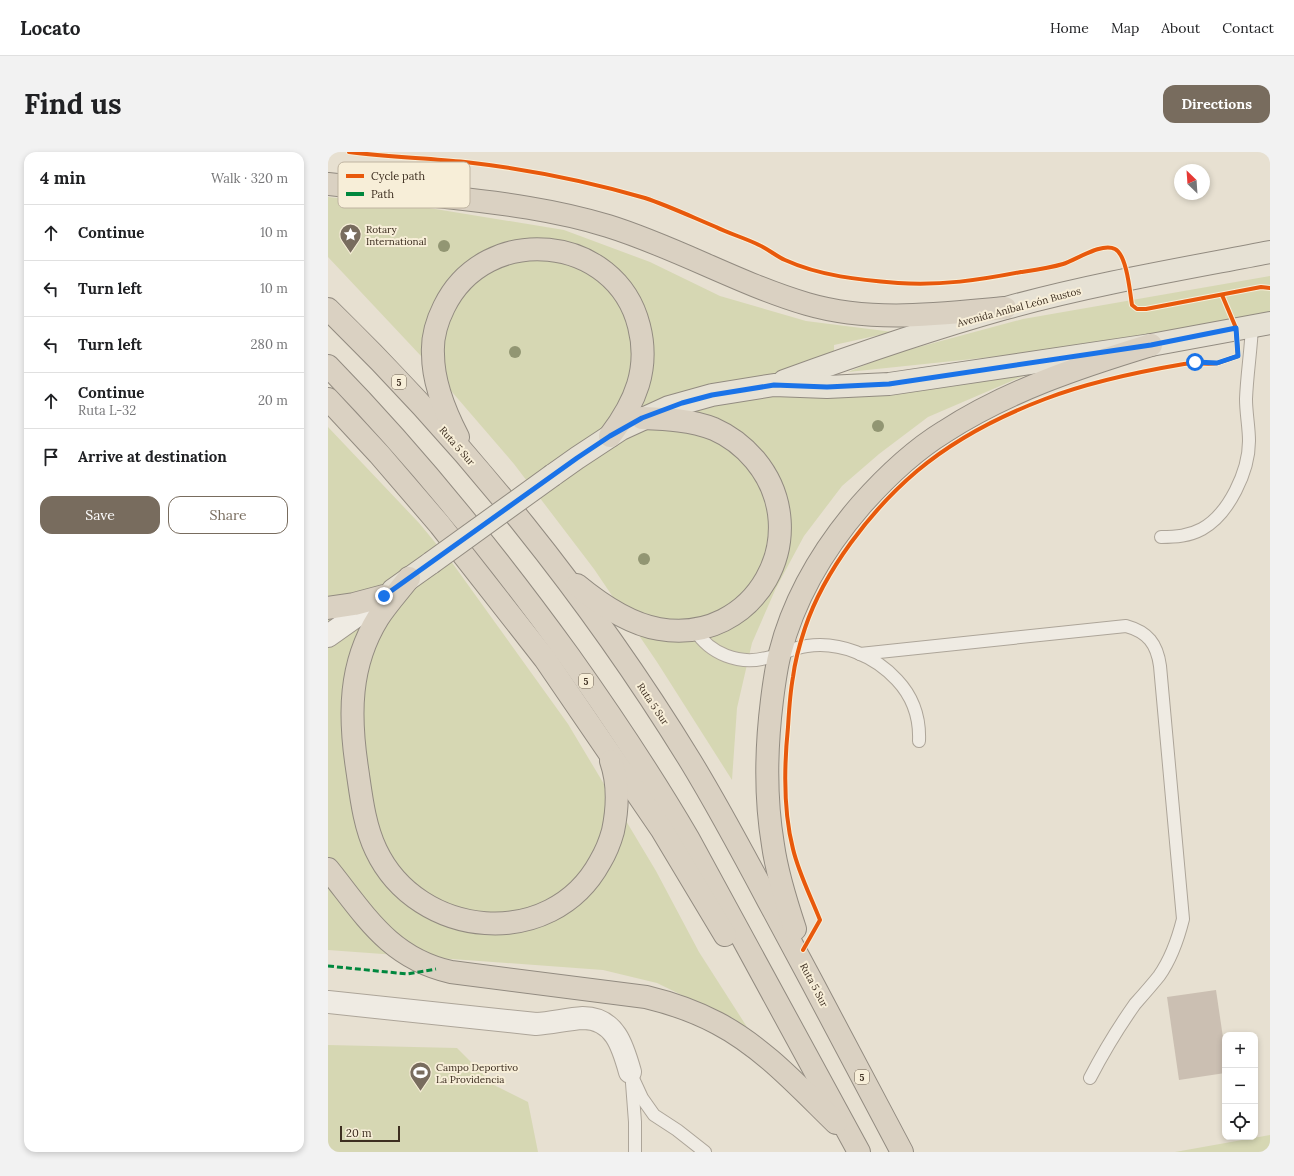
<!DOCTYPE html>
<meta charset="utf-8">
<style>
body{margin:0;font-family:Lora,serif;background:#f2f2f2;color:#202124}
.controls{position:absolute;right:12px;bottom:12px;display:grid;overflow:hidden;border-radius:8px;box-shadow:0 2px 6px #0003}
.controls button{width:36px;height:36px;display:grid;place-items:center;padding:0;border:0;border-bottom:1px solid #e0e0e0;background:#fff;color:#202124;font:20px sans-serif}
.compass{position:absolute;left:846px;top:12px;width:36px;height:36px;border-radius:50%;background:#fff;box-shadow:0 2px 6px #0003;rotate:335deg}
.scale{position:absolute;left:12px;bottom:10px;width:60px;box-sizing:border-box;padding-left:4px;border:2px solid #3d2e20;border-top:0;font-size:11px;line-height:14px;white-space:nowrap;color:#3d2e20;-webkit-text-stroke:3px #f7eed8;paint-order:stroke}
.stop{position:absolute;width:12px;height:12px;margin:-9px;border:3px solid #1a73e8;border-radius:50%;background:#fff}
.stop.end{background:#1a73e8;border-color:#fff;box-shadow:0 1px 4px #0008}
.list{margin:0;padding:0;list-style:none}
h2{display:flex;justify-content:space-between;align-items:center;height:52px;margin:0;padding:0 16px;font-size:17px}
h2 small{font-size:13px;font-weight:400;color:#757577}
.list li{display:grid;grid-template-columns:26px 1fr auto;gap:12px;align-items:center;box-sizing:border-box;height:56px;padding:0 16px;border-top:1px solid #e0e0e0}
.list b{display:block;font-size:15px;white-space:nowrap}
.list p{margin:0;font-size:13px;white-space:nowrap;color:#757577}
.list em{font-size:13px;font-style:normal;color:#757577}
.actions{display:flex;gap:8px;padding:12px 16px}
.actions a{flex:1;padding:9px 0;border:1px solid #786c5e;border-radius:12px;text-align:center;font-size:14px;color:#786c5e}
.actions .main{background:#786c5e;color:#fff}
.icon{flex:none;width:22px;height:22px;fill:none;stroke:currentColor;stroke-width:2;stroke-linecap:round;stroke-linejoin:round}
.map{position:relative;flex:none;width:942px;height:1000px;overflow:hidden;border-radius:12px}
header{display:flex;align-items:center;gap:24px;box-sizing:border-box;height:56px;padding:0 20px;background:#fff;border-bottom:1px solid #e0e0e0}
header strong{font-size:19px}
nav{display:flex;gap:22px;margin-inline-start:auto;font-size:14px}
.intro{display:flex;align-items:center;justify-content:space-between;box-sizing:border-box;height:96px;padding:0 24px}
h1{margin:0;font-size:28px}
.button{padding:10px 18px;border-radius:12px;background:#786c5e;color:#fff;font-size:14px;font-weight:700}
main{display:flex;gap:24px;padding:0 24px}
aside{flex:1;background:#fff;border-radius:12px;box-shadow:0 2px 6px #0003}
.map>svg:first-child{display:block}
.green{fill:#d6d7b3}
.building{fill:#cbbfb2}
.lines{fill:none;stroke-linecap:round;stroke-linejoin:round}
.service-casing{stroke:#ada599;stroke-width:14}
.minor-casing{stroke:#ada599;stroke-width:24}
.secondary-casing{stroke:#9c958a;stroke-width:24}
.primary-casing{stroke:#928b80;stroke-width:24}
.motorway-casing{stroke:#928b80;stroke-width:24}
.service{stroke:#efebe3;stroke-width:12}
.minor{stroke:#efebe3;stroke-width:22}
.secondary{stroke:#efebe3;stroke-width:22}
.primary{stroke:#e6e1d4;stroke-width:22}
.motorway{stroke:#dad1c2;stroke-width:22}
.primary-bridge-casing{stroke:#928b80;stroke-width:24;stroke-linecap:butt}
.primary-bridge{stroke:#e6e1d4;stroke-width:22}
.quiet{stroke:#00873e;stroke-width:3;stroke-dasharray:6 3;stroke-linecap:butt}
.cycleway-casing{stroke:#f7eed8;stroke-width:6}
.cycleway{stroke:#e8590c;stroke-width:4}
.tree{fill:#929673}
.route{stroke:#1a73e8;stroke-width:5}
.labels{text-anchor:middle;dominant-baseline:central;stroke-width:4;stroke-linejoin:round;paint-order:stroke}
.shield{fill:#f7eed8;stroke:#756857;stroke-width:1}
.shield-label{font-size:9px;font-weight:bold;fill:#3d2e20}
.poi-label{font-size:10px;fill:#3d2e20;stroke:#f7eed8;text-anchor:start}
.street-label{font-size:10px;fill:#3d2e20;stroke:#f7eed8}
.key{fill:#f7eed8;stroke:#bfb4a1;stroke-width:1}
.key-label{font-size:11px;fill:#3d2e20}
</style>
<header>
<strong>Locato</strong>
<nav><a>Home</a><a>Map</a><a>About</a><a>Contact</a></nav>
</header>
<div class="intro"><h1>Find us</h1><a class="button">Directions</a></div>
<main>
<aside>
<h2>4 min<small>Walk · 320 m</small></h2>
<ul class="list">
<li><svg class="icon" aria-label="ahead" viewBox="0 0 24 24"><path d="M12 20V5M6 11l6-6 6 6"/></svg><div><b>Continue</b></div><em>10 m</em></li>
<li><svg class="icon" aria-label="left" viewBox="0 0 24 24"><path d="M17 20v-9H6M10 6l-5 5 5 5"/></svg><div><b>Turn left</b></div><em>10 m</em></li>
<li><svg class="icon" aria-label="left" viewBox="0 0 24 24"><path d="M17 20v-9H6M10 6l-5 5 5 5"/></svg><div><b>Turn left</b></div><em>280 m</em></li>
<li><svg class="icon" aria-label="ahead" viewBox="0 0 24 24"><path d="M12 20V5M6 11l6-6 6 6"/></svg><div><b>Continue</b><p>Ruta L-32</p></div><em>20 m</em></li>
<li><svg class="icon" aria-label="arrive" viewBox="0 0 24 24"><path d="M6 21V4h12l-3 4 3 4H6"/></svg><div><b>Arrive at destination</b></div></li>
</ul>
<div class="actions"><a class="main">Save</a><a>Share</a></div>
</aside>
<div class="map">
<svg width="942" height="1000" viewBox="0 0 942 1000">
<rect width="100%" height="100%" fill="#e7e0d1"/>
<g class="green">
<polygon points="0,45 95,55 236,78 322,110 392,144 478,169 565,180 506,193 507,243 707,219 600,265 551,302 514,334 476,384 448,436 424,491 409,556 404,628 329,510 266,417 186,312 93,204 0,105"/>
<polygon points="942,124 942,161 835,180 711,200 520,220 561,203 695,167"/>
<polygon points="0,275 91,371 125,412 240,572 328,719 371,800 419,875 329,831 275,818 0,798"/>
<polygon points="0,893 129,896 166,933 200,950 210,1000 0,1000"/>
<polygon points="942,983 942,1000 847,1000"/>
</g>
<polygon class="building" points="888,838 897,899 897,921 851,928 839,845"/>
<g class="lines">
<defs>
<g id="service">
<path d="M 833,385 C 848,385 861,384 874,377 C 901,362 921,319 921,289 C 921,275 918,261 918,247 C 919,222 923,198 924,174"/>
<path d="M 367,478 C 382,502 411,513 438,506 C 452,503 464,496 479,494 C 512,489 547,504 569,528 C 585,545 592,566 591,589"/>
<path d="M 532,502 L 798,474 C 820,480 829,492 832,514 L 855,767 C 850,787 843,807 831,824 C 823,834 815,843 807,852 C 790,876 775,901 762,926"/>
<polyline points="302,920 314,946 326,963 349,978 377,1000"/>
<polyline points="304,931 307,970 307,1000"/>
</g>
<path id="minor" d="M 0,850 L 208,872 C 224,871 239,867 255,866 C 287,866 295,895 302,920"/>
<polyline id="secondary" points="0,484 55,445"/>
<g id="primary">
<path d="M 456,229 C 530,202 603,177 678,156 C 765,132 854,117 942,100"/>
<polyline points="225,323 249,306 293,277 341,255 384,243 446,233 499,235 561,232 823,193 942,171"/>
<polyline points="65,438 103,411"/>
</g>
<g id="motorway">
<path d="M 0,32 C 39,36 79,41 118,45 C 173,51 228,58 280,74 C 348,95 411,132 479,152 C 544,171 611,162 677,156"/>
<path d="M 0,157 C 138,291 263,447 363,610 C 391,656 416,703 441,750 C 486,833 530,917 574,1000"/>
<path d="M 0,214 C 88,304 167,402 241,504 C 283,563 323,623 360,686 L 531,1000"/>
<polyline points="0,247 51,302 112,373 217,507 334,678 397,783"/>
<path d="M 130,285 C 117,260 105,230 105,202 C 104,186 109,169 116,155 C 158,69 288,82 311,174 C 322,217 307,251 282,284"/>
<path d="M 81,426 C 71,439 59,452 50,466 C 21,513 21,563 29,616 C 33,643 36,673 48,698 C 90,787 223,800 272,710 C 278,700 282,690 285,679 C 290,655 291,632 283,609"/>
<path d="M 249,433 C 272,452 301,472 331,477 C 427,494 489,383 427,308 C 416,295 402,284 386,277 C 363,268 339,267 314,266"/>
<polyline points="0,456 26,452 56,444"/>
<path d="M 0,717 C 37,763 61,806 123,820 L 318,845 C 343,851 366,859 389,871 C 435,895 471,935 508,971"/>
<path d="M 467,777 C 458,750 449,722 445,693 C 437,645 438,596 444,548 C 446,532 448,516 452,501 C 466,446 496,396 533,353 C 557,326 585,299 616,280 C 679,239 751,215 823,193"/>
</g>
</defs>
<use href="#service" class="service-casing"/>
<use href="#minor" class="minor-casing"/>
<use href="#secondary" class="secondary-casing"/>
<use href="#primary" class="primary-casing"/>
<use href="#motorway" class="motorway-casing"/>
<use href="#service" class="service"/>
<use href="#minor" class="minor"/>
<use href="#secondary" class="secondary"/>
<use href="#primary" class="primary"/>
<use href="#motorway" class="motorway"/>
<defs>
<polyline id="primary-bridge" points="103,411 225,323"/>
</defs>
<use href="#primary-bridge" class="primary-bridge-casing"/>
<use href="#primary-bridge" class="primary-bridge"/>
<polyline class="quiet" points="0,814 79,822 108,817"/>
<defs>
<g id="cycleway">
<path d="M 21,0 C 60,5 98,6 137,10 C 198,17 258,29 317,46 C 341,54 364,65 388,75 C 402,82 417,86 431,93 C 440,97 448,104 457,108 C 492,124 532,128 570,131 C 612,134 652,128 693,120 C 707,118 722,116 735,112 C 748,108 774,90 787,97 C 799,103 802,141 804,153 L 809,157 L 818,157 L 933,135 L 942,136"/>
<path d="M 475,798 L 492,768 C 483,745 471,722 465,697 C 455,658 456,615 460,575 C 461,559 462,541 465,525 C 467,509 472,491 477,476 C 496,419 543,358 589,319 C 626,288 672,264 717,247 C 761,230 809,220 856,212 C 868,210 879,213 890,211 C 896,209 903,206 910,204 L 908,176 L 894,143"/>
</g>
</defs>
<use href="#cycleway" class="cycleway-casing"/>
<use href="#cycleway" class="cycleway"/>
</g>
<g class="tree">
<circle cx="116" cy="94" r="6"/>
<circle cx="187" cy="200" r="6"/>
<circle cx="550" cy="274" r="6"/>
<circle cx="316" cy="407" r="6"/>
</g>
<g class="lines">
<polyline class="route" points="56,444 249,306 282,284 314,266 354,251 384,243 446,233 499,235 561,232 823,193 908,176 910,204 889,211 867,210"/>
</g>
<defs>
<symbol id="sight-pin" viewBox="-11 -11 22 30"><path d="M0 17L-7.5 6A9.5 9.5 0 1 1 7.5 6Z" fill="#786c5e" stroke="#f7eed8"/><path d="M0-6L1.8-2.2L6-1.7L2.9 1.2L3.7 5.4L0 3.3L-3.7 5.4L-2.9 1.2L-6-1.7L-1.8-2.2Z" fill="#fff"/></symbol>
<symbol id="stadium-pin" viewBox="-11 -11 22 30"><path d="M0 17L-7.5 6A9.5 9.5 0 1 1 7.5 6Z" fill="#786c5e" stroke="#f7eed8"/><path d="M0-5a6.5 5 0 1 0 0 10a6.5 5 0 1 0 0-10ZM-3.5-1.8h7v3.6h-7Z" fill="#fff"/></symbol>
</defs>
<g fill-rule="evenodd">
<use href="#sight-pin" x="10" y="70" width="25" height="34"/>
<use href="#stadium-pin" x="80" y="908" width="25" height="34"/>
</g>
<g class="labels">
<g class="shield">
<rect x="64" y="223" width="14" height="14" rx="3"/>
<rect x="251" y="522" width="14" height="14" rx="3"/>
<rect x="527" y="918" width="14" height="14" rx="3"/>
</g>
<g class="shield-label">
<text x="71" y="230">5</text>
<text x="258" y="529">5</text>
<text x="534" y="925">5</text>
</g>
<g class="poi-label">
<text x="38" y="77">Rotary<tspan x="38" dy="12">International</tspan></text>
<text x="108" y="915">Campo Deportivo<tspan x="108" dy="12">La Providencia</tspan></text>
</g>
<g class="street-label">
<text transform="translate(691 155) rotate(-15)">Avenida Aníbal León Bustos</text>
<text transform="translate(129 294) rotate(49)">Ruta 5 Sur</text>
<text transform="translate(325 552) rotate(56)">Ruta 5 Sur</text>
<text transform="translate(486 833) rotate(62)">Ruta 5 Sur</text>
</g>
</g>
<rect x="10" y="10" width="132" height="46" rx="6" class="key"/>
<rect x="18" y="22" width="18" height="4" fill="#e8590c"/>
<rect x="18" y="40" width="18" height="4" fill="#00873e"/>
<g class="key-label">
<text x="43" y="28">Cycle path</text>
<text x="43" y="46">Path</text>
</g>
</svg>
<div class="controls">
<button>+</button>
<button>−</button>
<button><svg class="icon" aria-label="locate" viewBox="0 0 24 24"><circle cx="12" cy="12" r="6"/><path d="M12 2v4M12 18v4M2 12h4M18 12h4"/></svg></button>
</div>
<svg class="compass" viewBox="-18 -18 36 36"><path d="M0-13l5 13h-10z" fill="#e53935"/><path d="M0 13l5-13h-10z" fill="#757577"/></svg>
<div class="scale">20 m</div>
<div class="stop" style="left:867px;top:210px"></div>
<div class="stop end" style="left:56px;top:444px"></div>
</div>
</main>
